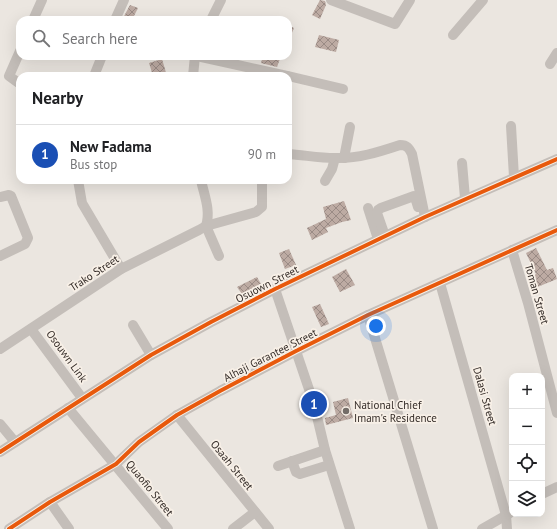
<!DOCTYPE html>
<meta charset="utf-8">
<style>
body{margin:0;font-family:"PT Sans",sans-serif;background:#f6f6f6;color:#202124}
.controls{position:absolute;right:12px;bottom:12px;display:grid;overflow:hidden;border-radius:8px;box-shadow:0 4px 16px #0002}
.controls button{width:36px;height:36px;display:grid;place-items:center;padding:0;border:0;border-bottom:1px solid #e0e0e0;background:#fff;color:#202124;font:20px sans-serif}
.you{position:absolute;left:376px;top:326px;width:14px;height:14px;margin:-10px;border:3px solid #fff;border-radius:50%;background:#1a73e8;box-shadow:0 0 0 6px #1a73e833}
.badge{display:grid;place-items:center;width:26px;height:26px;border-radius:50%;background:#b45309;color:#fff;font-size:13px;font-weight:700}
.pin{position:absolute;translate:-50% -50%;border:2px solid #fff;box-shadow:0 1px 4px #0006}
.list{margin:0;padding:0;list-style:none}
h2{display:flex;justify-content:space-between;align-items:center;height:52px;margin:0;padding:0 16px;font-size:17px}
h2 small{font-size:13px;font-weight:400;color:#757577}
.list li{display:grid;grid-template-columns:26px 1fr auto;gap:12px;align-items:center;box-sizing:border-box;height:60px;padding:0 16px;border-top:1px solid #e0e0e0}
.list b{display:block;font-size:15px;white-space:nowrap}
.list p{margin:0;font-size:13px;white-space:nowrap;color:#757577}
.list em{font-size:13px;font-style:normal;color:#757577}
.icon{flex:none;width:22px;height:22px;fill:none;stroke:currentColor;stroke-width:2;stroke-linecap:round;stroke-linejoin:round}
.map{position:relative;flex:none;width:557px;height:529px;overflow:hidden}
.search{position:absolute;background:#fff;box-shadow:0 4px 16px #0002;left:16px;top:16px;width:276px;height:44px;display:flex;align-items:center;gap:10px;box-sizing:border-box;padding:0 14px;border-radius:12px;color:#757577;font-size:15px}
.panel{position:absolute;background:#fff;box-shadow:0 4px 16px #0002;left:16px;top:72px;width:276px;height:112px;border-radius:12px}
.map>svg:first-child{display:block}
.building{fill:url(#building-cross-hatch)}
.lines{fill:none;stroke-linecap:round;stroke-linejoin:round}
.minor{stroke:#c4beb9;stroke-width:10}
.cycleway-casing{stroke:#f8f0e7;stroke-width:6}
.cycleway{stroke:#e8590c;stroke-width:4}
.poi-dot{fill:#746d68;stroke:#f8f0e7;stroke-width:1.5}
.labels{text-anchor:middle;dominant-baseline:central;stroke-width:3.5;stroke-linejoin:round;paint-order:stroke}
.street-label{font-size:11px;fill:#342c28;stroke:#f8f0e7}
.poi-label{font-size:11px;fill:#342c28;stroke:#f8f0e7;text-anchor:start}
</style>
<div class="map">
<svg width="557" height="529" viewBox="0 0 557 529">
<defs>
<pattern id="building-cross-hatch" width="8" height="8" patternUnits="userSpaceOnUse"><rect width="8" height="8" fill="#bdaba3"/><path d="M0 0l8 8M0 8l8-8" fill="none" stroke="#9a8b85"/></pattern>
</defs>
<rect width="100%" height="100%" fill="#ebe6e0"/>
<g class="building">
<polygon points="320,0 325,1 326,5 320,19 312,15"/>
<polygon points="130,5 138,8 132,20 122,20"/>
<polygon points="288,25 294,28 288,42"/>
<polygon points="319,35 339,40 336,52 315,47"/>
<polygon points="263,56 281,56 277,67 261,63"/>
<polygon points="162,59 167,76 153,76 149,63"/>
<polygon points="344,201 351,220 342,222 326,228 328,232 312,240 307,228 326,219 323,207"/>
<polygon points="536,248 547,270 553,268 557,279 535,288 531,277 536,274 526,253"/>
<polygon points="289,249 296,265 285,269 279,253"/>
<polygon points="346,269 355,285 340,292 332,277"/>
<polygon points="257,277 261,284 242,294 237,287"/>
<polygon points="320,304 329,324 321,327 312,307"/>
<polygon points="348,398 353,418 326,425 325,418 336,415 333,402"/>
</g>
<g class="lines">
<g class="minor">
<polyline points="331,0 395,24 410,0"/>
<polyline points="33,20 42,0"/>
<polyline points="115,20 124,0"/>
<polyline points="211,20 221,0"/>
<polyline points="453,35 483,0"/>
<polyline points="20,51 9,76 20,84"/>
<polyline points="197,56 287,76"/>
<polyline points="550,64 557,53"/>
<polyline points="94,76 102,56"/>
<polyline points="193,76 195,56"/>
<polyline points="288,76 343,89"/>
<polyline points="511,126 514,177"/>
<path d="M 288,154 C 304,155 319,158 335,158 C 357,159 379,152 400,145 C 407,145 409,148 412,154 L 425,217"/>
<polyline points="344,158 350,127"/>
<polyline points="462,163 465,198"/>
<polyline points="78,180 82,203 121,269"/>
<path d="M 201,180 C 204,195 211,210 206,226"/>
<polyline points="325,181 332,169 335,158"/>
<polyline points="0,197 9,195 11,196 28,238 25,244 0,256"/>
<polyline points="368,208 378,239"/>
<polyline points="206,226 219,256"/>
<polyline points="385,236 377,213 378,210 381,208 414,196 415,197 418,207"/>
<polyline points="512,250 528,303 557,413"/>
<polyline points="440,283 506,515 507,529"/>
<polyline points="275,289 314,404 325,450 350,529"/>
<polyline points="368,315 433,529"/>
<polyline points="133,325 151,355"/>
<polyline points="31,329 82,398"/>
<polyline points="0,349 121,269 199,230 206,226 256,212 262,207 262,180"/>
<polyline points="68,408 168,529"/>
<polyline points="177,415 269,529"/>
<polyline points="0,424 15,442"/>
<polyline points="0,452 151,355 211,322 275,289 425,217 557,159"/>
<polyline points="292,461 296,472 300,474 329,465"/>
<polyline points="278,466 325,450"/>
<polyline points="542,494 557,487"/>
<polyline points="50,502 69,529"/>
<polyline points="9,529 50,502 116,464 139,442 177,415 220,391 296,351 368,315 557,230"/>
<polyline points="233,529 255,512"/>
<polyline points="482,529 510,513"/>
</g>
<defs>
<g id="cycleway">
<polyline points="0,452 151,355 211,322 275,289 425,217 557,159"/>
<polyline points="9,529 50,502 116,464 139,442 177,415 220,391 296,351 368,315 557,230"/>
</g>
</defs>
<use href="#cycleway" class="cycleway-casing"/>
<use href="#cycleway" class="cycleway"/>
</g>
<circle class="poi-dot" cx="346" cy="411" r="4"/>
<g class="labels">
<g class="street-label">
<text transform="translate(94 273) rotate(-33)">Trako Street</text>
<text transform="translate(267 284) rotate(-27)">Osuown Street</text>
<text transform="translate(537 294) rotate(74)">Toman Street</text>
<text transform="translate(270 355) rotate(-27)">Alhaji Garantee Street</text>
<text transform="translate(67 356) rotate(54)">Osouwn Link</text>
<text transform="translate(485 396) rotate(74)">Dalasi Street</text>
<text transform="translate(232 465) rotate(51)">Osaah Street</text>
<text transform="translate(150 488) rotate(51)">Quaofio Street</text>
</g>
<g class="poi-label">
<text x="354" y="405">National Chief<tspan x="354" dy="13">Imam's Residence</tspan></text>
</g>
</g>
</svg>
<div class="controls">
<button>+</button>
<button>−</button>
<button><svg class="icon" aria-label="locate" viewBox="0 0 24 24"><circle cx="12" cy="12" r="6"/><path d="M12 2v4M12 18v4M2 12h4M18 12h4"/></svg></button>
<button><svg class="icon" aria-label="layers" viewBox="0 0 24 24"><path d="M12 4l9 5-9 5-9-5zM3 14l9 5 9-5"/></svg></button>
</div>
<div class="you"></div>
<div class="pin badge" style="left:314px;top:404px;background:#1a4fb4">1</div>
<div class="search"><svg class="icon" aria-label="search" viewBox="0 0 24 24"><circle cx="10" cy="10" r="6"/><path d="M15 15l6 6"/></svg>Search here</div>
<section class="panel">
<h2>Nearby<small></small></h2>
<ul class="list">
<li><span class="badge" style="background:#1a4fb4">1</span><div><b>New Fadama</b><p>Bus stop</p></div><em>90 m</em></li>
</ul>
</section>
</div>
